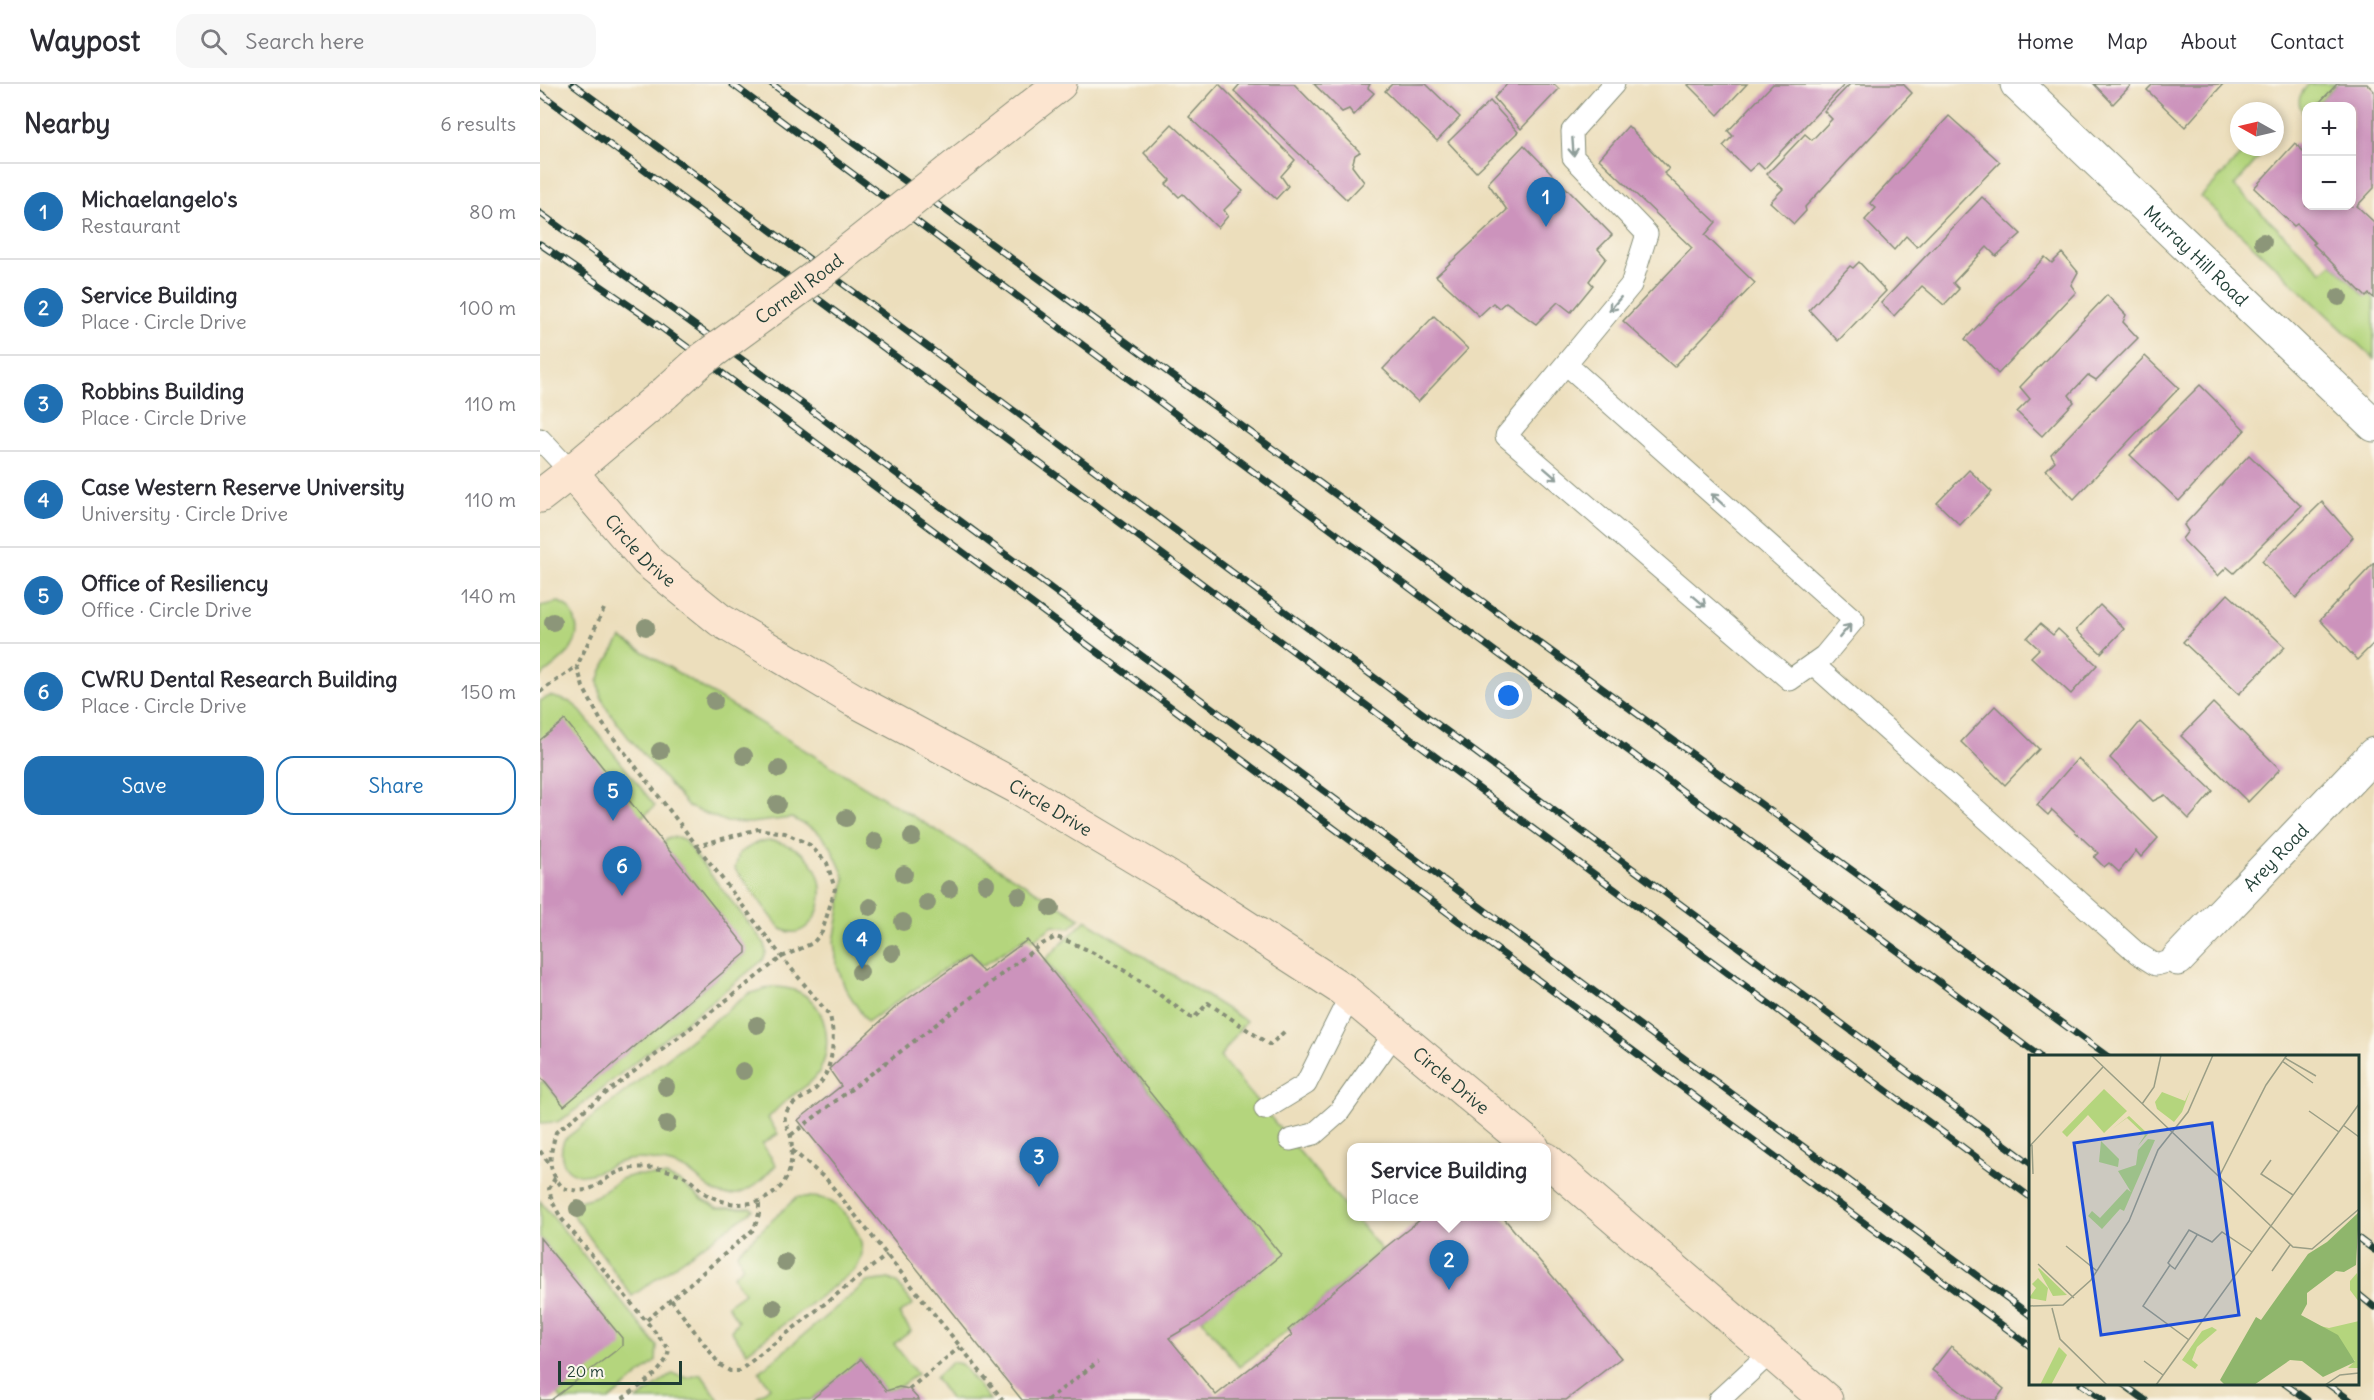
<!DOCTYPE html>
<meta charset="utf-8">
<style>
body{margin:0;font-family:Delius,sans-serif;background:#f7f7f7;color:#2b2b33}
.controls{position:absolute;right:18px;top:18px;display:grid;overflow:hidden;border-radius:12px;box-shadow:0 3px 9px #0003}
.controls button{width:54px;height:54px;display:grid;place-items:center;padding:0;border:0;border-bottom:2px solid #e1e1e2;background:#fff;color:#2b2b33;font:30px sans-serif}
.compass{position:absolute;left:1690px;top:18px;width:54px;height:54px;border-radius:50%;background:#fff;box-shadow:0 3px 9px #0003;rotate:278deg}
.scale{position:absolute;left:18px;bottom:15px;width:124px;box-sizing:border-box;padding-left:6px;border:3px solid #1f3d34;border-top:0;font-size:16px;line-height:21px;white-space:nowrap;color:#1f3d34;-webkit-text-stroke:4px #fbf7ec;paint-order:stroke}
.you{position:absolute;left:969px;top:612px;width:21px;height:21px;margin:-15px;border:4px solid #fff;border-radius:50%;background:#1a73e8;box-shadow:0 0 0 9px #1a73e833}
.badge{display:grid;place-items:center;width:39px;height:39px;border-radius:50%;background:#1f6fb2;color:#fff;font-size:20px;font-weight:700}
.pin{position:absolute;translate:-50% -50px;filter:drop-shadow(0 2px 3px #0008)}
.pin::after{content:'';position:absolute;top:32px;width:21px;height:18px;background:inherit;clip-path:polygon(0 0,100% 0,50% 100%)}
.popup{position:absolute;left:807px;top:1059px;width:204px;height:78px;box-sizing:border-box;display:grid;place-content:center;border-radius:12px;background:#fff;filter:drop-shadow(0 2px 4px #0005);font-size:20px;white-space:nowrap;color:#7c7c81}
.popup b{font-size:22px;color:#2b2b33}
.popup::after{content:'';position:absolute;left:50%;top:100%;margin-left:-12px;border:12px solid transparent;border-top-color:#fff}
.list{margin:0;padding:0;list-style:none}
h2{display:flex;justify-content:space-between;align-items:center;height:78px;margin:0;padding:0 24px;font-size:26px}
h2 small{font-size:20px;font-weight:400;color:#7c7c81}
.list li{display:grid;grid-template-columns:39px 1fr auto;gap:18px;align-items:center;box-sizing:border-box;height:96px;padding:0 24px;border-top:2px solid #e1e1e2}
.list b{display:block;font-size:22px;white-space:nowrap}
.list p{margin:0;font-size:20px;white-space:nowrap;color:#7c7c81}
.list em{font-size:20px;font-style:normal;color:#7c7c81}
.actions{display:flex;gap:12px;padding:18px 24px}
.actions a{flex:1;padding:14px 0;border:2px solid #1f6fb2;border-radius:18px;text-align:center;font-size:21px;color:#1f6fb2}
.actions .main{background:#1f6fb2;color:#fff}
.icon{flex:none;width:33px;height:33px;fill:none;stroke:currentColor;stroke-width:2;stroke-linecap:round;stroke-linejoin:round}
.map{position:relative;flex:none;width:1834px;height:1316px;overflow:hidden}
header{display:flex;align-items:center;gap:36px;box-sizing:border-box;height:84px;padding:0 30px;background:#fff;border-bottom:2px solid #e1e1e2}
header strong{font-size:28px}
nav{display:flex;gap:33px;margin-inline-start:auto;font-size:21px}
.search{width:420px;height:54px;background:#f7f7f7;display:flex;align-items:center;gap:15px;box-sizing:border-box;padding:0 21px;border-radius:18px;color:#7c7c81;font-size:22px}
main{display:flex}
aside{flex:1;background:#fff}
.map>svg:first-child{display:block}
.green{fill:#b4d57d;stroke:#6a8958;stroke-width:1.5}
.building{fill:#cc93bc}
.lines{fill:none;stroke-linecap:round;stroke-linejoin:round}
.lane-casing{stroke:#868e78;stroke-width:23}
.street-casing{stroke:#868e78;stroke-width:35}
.secondary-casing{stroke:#868e78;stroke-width:35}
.path{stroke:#868e78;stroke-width:4;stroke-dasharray:4.5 4.5;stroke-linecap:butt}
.lane{stroke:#fff;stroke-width:21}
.street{stroke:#fff;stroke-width:33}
.secondary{stroke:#fce5d0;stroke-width:33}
.rail-casing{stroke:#1f3d34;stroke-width:7}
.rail{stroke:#fbf7ec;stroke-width:4.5;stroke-dasharray:14;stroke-linecap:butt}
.secondary-bridge-casing{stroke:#868e78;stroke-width:35;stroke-linecap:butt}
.secondary-bridge{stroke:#fce5d0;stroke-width:33}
.tree{fill:#8c9679}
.oneway{stroke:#8f9e9a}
.labels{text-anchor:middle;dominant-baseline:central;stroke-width:4.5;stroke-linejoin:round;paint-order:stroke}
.street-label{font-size:18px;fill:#1f3d34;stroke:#fbf7ec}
.inset-road{fill:none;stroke:#9a9e86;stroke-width:1.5}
.view{fill:#1d4ed8;fill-opacity:0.15;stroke:#1d4ed8;stroke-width:3}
.inset-edge{fill:none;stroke:#1f3d34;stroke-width:3}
</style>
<header>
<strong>Waypost</strong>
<div class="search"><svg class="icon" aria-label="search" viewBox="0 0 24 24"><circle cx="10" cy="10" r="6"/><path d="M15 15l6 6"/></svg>Search here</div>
<nav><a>Home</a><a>Map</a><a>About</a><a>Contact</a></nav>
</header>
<main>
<aside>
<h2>Nearby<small>6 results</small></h2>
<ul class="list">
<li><span class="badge">1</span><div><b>Michaelangelo's</b><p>Restaurant</p></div><em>80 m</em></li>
<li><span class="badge">2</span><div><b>Service Building</b><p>Place · Circle Drive</p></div><em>100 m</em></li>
<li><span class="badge">3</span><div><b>Robbins Building</b><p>Place · Circle Drive</p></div><em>110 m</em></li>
<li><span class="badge">4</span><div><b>Case Western Reserve University</b><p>University · Circle Drive</p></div><em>110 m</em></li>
<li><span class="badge">5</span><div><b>Office of Resiliency</b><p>Office · Circle Drive</p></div><em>140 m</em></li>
<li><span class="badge">6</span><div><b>CWRU Dental Research Building</b><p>Place · Circle Drive</p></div><em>150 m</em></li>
</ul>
<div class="actions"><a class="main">Save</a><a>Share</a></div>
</aside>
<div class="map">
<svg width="1834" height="1316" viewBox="0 0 1834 1316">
<rect width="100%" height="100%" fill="#fbf7ec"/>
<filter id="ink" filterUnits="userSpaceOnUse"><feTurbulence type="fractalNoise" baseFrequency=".0167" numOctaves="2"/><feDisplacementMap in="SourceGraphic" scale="12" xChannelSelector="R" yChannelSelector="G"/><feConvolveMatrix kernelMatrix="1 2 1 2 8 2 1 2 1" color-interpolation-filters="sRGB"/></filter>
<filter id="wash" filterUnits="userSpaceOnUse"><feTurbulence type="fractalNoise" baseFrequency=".008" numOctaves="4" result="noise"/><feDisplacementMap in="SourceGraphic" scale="24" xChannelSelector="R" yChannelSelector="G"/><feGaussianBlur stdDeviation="1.35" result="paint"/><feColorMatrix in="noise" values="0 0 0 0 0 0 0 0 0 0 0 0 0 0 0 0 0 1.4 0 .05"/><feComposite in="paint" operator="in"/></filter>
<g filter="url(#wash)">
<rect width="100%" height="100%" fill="#ecdebc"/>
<g class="green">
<path d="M 1769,0 L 1797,0 L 1776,22 L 1766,22 L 1766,34 C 1756,19 1757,12 1769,0 Z"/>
<polygon points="1708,63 1728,63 1694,102 1782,188 1792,179 1825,212 1829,210 1834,214 1834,275 1661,113"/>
<path d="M 19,518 C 28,522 32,527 35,536 C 44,564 19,577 0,593 L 0,522 Z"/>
<polygon points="81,554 540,834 530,844 513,842 492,857 488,852 442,882 429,868 327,938 305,904 297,881 294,858 305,794 291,763 277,747 252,734 210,739 187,738 149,723 88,653 67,625 61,612 58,598 62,586"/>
<polygon points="10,612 30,618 38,624 115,722 102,733 0,656 0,617"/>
<polygon points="133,753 143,755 225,860 226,869 223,876 29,1031 17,1038 0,1039 0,999 3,997 24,1021 206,869 205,863 123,760 127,755"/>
<path d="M 232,757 C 311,770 280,869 240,844 L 195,785 L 199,769 L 218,758 Z"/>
<polygon points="546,836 706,937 680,973 842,1166 748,1246 699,1283 662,1235 740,1170 505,876"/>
<path d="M 231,903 C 241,903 250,904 259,908 C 288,922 293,962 279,988 C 272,1000 259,1006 248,1015 C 240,1021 234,1028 228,1034 L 238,1050 L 222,1060 L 236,1081 C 223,1094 211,1109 191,1111 C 172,1113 162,1095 148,1087 C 137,1081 125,1078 112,1076 C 101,1075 91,1074 80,1078 C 66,1082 52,1094 37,1090 C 21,1086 19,1069 24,1056 L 208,910 Z"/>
<polygon points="94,1091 126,1092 140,1098 161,1115 178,1124 211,1124 213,1126 92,1212 29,1125 35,1118 54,1113 81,1095"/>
<path d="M 257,1113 C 266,1113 277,1112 285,1115 C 302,1120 322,1150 322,1167 C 322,1174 319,1180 316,1185 L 207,1268 L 191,1247 L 198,1237 L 187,1221 L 204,1209 L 193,1192 L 203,1183 L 197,1169 Z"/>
<polygon points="0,1117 117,1262 116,1277 69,1316 22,1316 18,1310 82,1255 0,1154"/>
<polygon points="349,1195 357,1199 373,1220 359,1230 371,1247 354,1260 377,1290 359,1303 346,1307 321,1276 271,1316 218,1316 217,1313 230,1303 219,1288 327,1198"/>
<polygon points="412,1278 421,1280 450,1316 411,1316 395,1294"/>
<polygon points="132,1290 148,1294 161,1290 179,1316 97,1316"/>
</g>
<g id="blocks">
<g class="building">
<polygon points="679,0 755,76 741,92 748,102 736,115 649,33"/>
<polygon points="700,0 754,0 820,68 815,71 812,82 824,98 807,116 694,7"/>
<polygon points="774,0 830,0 828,4 834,9 814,31 809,25 802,28"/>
<polygon points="852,0 886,0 920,33 897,57 845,7"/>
<polygon points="967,0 1014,0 1019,5 981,45 954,14"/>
<polygon points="1150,0 1207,0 1178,31 1148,1"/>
<polygon points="1233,0 1305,0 1224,85 1218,79 1209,87 1183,62 1193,52 1188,47"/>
<polygon points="1310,0 1363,0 1372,9 1265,123 1266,127 1254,140 1230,118 1243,105 1227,90 1265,50 1272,56 1292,35 1284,27"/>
<polygon points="1554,0 1592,0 1573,20"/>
<polygon points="1613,0 1683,0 1645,43 1607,6"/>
<polygon points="1797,0 1827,0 1834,7 1834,104 1817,122 1834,138 1834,214 1829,210 1826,213 1773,160 1775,159 1757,140 1754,142 1714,104 1755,59 1763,67 1766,63 1766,122 1812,122 1812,22 1776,22"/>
<polygon points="950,17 978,48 936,88 908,58"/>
<polygon points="1409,32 1460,78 1377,163 1366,152 1354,166 1325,136 1336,124 1330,119"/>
<polygon points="632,40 703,107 684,126 688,132 678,144 643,110 639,113 626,100 630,96 604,69"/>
<polygon points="1088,42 1129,85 1124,89 1176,138 1165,151 1215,199 1134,283 1083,237 1152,164 1059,75"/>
<polygon points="984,61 1072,151 1058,165 1066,174 1049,197 1053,201 1031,228 1018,218 996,240 966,218 959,224 953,219 939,232 896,192 967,126 948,99"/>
<polygon points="1442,113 1481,150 1456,172 1447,163 1413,199 1419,205 1404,221 1382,202 1354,232 1341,219"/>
<polygon points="1522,169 1538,188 1531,201 1536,208 1458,290 1425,255 1505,173 1512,179"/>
<polygon points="1319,178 1346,207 1298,257 1269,226 1310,182 1313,184"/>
<polygon points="1567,211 1586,231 1583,238 1598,254 1556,296 1548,291 1529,311 1534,318 1502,352 1477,328 1490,315 1480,303"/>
<polygon points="894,232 928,265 878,318 843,285"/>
<polygon points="1605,272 1639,304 1534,415 1506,386 1515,377 1511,370"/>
<polygon points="1660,301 1705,346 1639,417 1590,371"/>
<polygon points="1709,371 1761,422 1694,489 1687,483 1678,492 1642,455 1648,447 1644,441"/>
<polygon points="1429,386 1452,408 1420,441 1397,419"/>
<polygon points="1782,418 1813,453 1756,514 1722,477"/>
<polygon points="1834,479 1834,559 1817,576 1780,536"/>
<polygon points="1688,510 1745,563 1699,610 1643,558"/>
<polygon points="1560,521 1584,545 1561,569 1536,546"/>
<polygon points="1500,540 1513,551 1518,545 1557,581 1531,610 1491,573 1499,565 1487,554"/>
<polygon points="1673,619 1740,685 1708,718 1641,652"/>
<polygon points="1455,622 1499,665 1465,701 1421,658"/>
<polygon points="25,636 206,863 206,869 24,1022 0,992 0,656"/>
<polygon points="1600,638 1673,707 1649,735 1625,711 1613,717 1570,674"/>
<polygon points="1538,674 1618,754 1601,773 1596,767 1579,788 1569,779 1564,783 1554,773 1558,769 1512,726 1508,731 1497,721"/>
<polygon points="487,856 741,1171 662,1235 629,1254 676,1311 752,1251 748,1246 842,1166 885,1132 962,1132 1081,1274 1026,1316 482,1316 258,1036 301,1002 289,985 356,923 428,873 443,888"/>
<polygon points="0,1154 82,1254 82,1262 11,1316 0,1316"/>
<polygon points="1411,1262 1464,1305 1456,1316 1432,1316 1392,1286"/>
<polygon points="321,1275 346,1307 359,1303 369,1305 379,1316 271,1316"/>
</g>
</g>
</g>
<g filter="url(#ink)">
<use href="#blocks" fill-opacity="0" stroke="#868e78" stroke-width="1.5"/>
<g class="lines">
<defs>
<g id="lane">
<polyline points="1026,280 1314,536 1284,572 1250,596 966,352 1091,201 1107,150 1033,73 1032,47 1074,0"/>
<polyline points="0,355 31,388"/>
<polyline points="1273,580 1597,869 1616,881 1638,875"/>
<polyline points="725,1025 766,1000 810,912"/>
<polyline points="750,1056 774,1050 799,1028 855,949"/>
<polyline points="1179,1316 1230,1269"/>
</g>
<g id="street">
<path id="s1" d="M 1477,0 L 1834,341"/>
<path id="s2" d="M 1638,875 L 1834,670"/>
</g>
<g id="secondary">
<polyline points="408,88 520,0"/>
<path id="s3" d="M 31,388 L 107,477 L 180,536 L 314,616 L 477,703 L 640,800 L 802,905 L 993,1064"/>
<polyline points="0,412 31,388 125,309"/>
<polyline points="1006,1075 1286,1316"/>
</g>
</defs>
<use href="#lane" class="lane-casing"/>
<use href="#street" class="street-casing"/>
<use href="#secondary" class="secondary-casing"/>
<g class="path">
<path d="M 64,525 L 37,582 L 43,603 L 62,639 L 157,762 L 218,745 L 245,749 L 270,761 L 287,779 L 295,805 L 282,848 L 273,859 L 242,873 L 16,1048 C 10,1073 5,1083 23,1104 C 61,1115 61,1087 94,1084 C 109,1082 128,1085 143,1092 C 152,1096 159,1106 168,1111 C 193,1125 224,1123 242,1101 C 252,1089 253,1067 251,1053 C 249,1043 241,1037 247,1027 C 252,1018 264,1014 272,1008 C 293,991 296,956 290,932 L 242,873 L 157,762"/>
<polyline points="0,608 37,582"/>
<path d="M 251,1051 L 500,861 L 516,853 C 567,870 610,904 653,935 L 668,919 L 730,961 L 745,947"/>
<polyline points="252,1066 287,1096 463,1316"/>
<polyline points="0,1067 8,1078"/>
<path d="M 15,1094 L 9,1105 L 12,1117 L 21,1134 L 129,1265 C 126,1289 98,1302 81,1316"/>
<polyline points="131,1216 180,1281 190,1287 199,1287 347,1171"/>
<polyline points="107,1236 214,1145 219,1130 219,1119"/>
<polyline points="369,1305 420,1263"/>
<polyline points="12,1315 12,1316"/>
<polyline points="507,1316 558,1278"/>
</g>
<use href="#lane" class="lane"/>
<use href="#street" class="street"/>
<use href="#secondary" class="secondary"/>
<defs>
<g id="rail">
<polyline points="33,0 1490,1079"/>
<polyline points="192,0 1499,972"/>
<polyline points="232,0 1567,972"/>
<polyline points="0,9 1490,1113"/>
<polyline points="0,129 248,309 1490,1231"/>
<polyline points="0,160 119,242 1490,1262"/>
<polyline points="1818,1154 1834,1166"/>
<polyline points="1818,1210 1834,1223"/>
<polyline points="1541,1300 1563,1316"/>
<polyline points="1583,1300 1605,1316"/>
<polyline points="1745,1300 1767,1316"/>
<polyline points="1788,1300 1810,1316"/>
</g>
</defs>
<use href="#rail" class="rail-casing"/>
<use href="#rail" class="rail"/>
<defs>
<g id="secondary-bridge">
<path id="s4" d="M 125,309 L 160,277 L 274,194 L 408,88"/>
</g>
</defs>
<use href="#secondary-bridge" class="secondary-bridge-casing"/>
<use href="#secondary-bridge" class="secondary-bridge"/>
</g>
<g class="tree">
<circle cx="1723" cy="158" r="9"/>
<circle cx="1799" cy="213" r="9"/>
<circle cx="13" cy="538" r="9"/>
<circle cx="106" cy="543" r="9"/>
<circle cx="174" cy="617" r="9"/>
<circle cx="120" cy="667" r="9"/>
<circle cx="204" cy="672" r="9"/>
<circle cx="239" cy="685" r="9"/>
<circle cx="237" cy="720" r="9"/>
<circle cx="306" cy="734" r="9"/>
<circle cx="372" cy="753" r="9"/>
<circle cx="335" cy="757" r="9"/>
<circle cx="364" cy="790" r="9"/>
<circle cx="446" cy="800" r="9"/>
<circle cx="409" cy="805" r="9"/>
<circle cx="479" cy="812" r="9"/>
<circle cx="387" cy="819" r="9"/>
<circle cx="330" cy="823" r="9"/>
<circle cx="511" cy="824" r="9"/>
<circle cx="363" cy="838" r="9"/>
<circle cx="352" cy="869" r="9"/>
<circle cx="320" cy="888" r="9"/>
<circle cx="217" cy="941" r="9"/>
<circle cx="203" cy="987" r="9"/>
<circle cx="126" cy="1003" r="9"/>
<circle cx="127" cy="1040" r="9"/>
<circle cx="38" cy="1125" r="9"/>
<circle cx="245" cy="1178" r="9"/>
<circle cx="234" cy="1224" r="9"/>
</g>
<defs><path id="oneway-shaft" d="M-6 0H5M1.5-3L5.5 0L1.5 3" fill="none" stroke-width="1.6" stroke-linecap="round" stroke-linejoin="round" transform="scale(1.5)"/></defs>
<g class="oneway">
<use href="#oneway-shaft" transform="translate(1033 63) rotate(86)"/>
<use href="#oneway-shaft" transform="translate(1075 220) rotate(130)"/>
<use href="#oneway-shaft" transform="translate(1011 390) rotate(41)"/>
<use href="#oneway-shaft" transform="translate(1178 416) rotate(-138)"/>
<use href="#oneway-shaft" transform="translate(1159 517) rotate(41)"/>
<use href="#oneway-shaft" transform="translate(1305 547) rotate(-50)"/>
</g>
</g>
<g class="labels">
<g class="street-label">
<text stroke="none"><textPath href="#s1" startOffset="248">Murray Hill Road</textPath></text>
<text stroke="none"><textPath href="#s4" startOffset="170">Cornell Road</textPath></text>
<text stroke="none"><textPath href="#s3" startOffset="105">Circle Drive</textPath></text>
<text stroke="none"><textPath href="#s3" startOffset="591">Circle Drive</textPath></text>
<text stroke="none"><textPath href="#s2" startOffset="141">Arey Road</textPath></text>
<text stroke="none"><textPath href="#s3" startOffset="1077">Circle Drive</textPath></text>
</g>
</g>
<g transform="translate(1489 971)">
<rect width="330" height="330" fill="#ecdebc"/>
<path d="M 162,33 L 153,57 L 145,67 L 128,54 L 126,47 L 133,37 L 156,46 ZM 75,34 L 98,56 L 75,78 L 59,60 L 38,82 L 33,77 ZM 100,61 L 119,79 L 109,91 L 116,80 L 98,63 L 83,74 ZM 119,84 L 126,85 L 95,156 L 91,154 L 73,174 L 59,161 L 63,156 L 71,163 L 98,134 L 102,137 L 89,116 L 107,110 L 109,95 ZM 72,86 L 90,104 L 89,112 L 70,107 ZM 9,214 L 10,213 L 38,240 L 24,241 ZM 328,218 L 330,230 L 330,247 L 321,235 L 321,226 ZM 9,223 L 19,233 L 17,246 L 0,243 L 7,233 L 3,229 ZM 330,266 L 330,313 L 319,313 L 326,306 L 291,271 L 300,273 ZM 183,272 L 188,275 L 168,292 L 163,305 L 169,310 L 166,314 L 153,305 L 173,276 ZM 30,292 L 38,300 L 22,330 L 11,330 Z" fill="#b4d57d"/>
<path d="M 330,157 L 327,210 L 315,217 L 307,216 L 278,238 L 278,249 L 272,260 L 309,280 L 326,307 L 294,322 L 273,306 L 261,305 L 225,330 L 196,330 L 191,325 L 227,262 L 232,265 L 279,199 L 298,187 Z" fill="#8fb66c"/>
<path class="inset-road" d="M 62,0 L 264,192 L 283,194 L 330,154M 256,3 L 287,21M 253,6 L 284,28M 113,49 L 125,32 L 132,0M 280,56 L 310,77M 314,70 L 330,82M 3,90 L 4,119M 0,92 L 74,12M 242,105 L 232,119 L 264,140M 190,122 L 237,30 L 258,0M 168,180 L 146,214 L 142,211 L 139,208 L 160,175 L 183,187 L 193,177 L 223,197M 37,191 L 68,216M 9,209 L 45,243M 141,210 L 114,251 L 160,285M 243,216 L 261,190M 0,251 L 34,250 L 62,225 L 100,166 L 129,95 L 159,57 L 184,0M 23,253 L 31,284 L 78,330M 115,306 L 134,320M 127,330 L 330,49M 296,330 L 311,320 L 330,318"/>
<path class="view" d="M 183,68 L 210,260 L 72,280 L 45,88 Z"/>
<rect width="330" height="330" class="inset-edge"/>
</g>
</svg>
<div class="controls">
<button>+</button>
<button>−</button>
</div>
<svg class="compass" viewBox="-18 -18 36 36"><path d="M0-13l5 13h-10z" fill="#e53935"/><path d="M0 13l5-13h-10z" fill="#7c7c81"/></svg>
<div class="scale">20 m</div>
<div class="you"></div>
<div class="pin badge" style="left:1006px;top:143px">1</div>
<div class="pin badge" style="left:909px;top:1206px">2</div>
<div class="popup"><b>Service Building</b>Place</div>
<div class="pin badge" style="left:499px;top:1103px">3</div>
<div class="pin badge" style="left:322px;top:885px">4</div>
<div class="pin badge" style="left:73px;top:737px">5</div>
<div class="pin badge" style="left:82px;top:812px">6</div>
</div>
</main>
